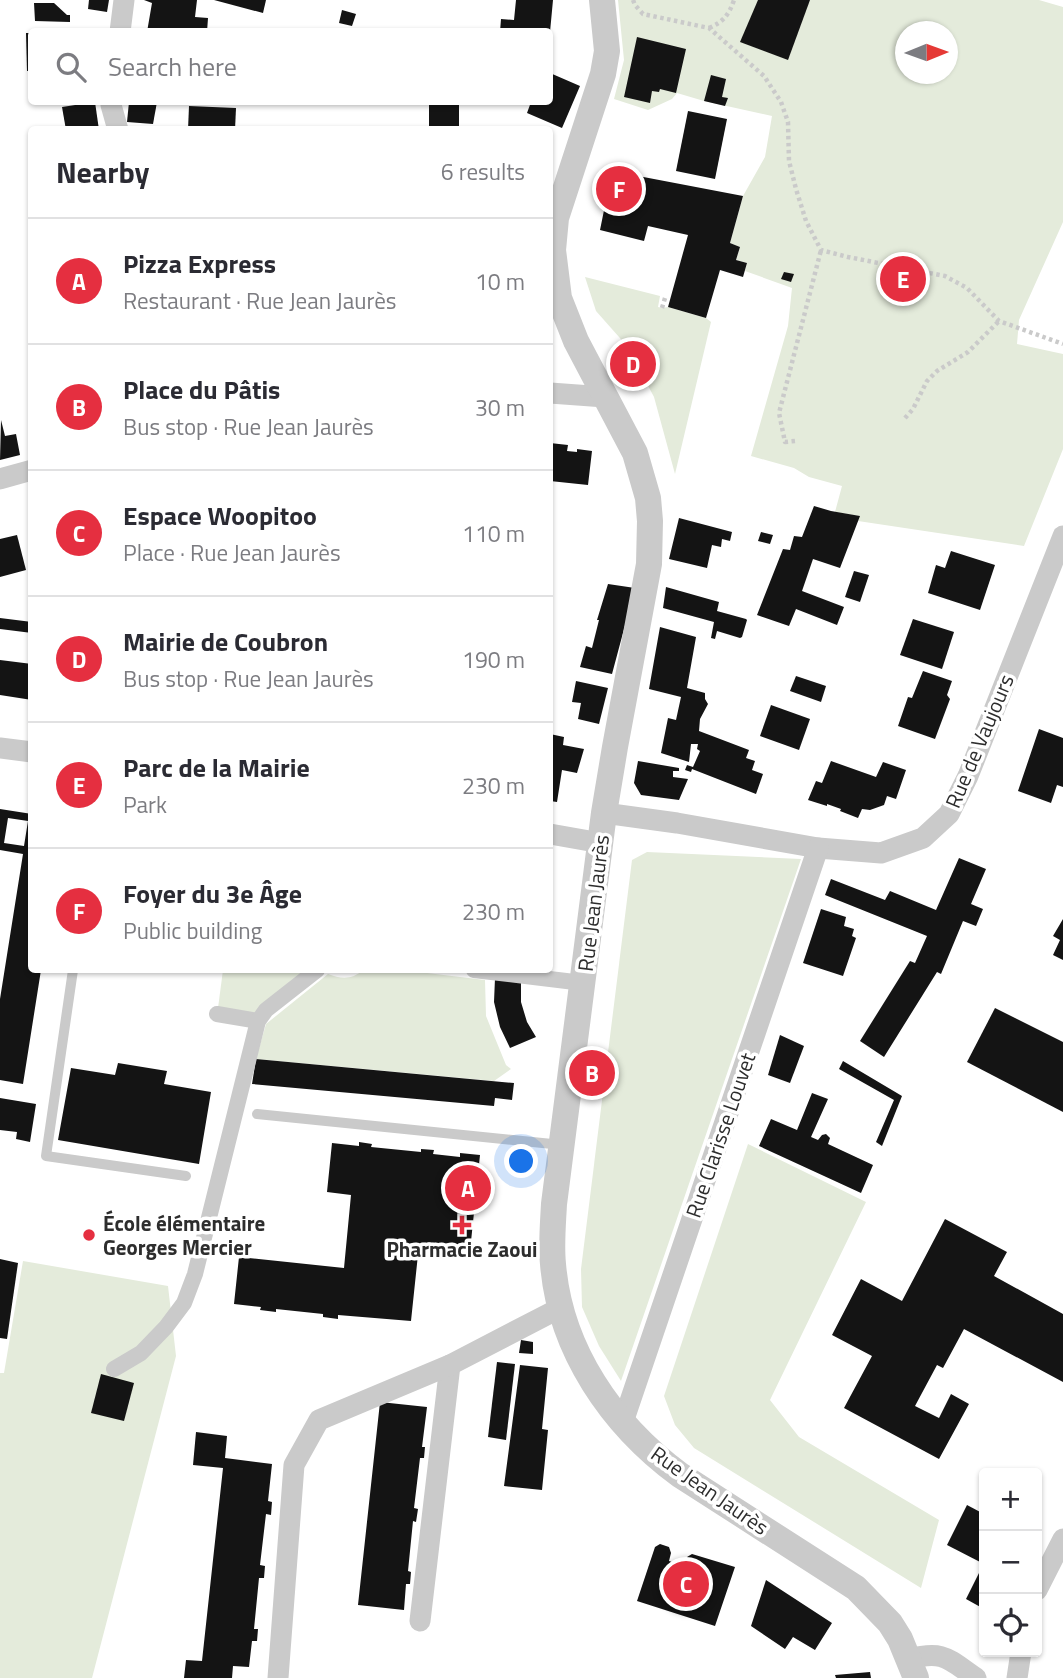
<!DOCTYPE html>
<meta charset="utf-8">
<style>
body{margin:0;font-family:"Titillium Web",sans-serif;background:#f2f2f3;color:#2b2b33}
.controls{position:absolute;right:21px;bottom:21px;display:grid;overflow:hidden;border-radius:7px;box-shadow:0 2px 5px #0004}
.controls button{width:63px;height:63px;display:grid;place-items:center;padding:0;border:0;border-bottom:2px solid #e1e1e2;background:#fff;color:#2b2b33;font:35px sans-serif}
.compass{position:absolute;left:895px;top:21px;width:63px;height:63px;border-radius:50%;background:#fff;box-shadow:0 2px 5px #0004;rotate:89deg}
.you{position:absolute;left:522px;top:1162px;width:24px;height:24px;margin:-18px;border:5px solid #fff;border-radius:50%;background:#1a73e8;box-shadow:0 0 0 10px #1a73e833}
.badge{display:grid;place-items:center;width:46px;height:46px;border-radius:50%;background:#e52f40;color:#fff;font-size:23px;font-weight:700}
.pin{position:absolute;translate:-50% -50%;border:4px solid #fff;box-shadow:0 2px 7px #0006}
.list{margin:0;padding:0;list-style:none}
h2{display:flex;justify-content:space-between;align-items:center;height:91px;margin:0;padding:0 28px;font-size:30px}
h2 small{font-size:23px;font-weight:400;color:#7c7c81}
.list li{display:grid;grid-template-columns:46px 1fr auto;gap:21px;align-items:center;box-sizing:border-box;height:126px;padding:0 28px;border-top:2px solid #e1e1e2}
.list b{display:block;font-size:26px;white-space:nowrap}
.list p{margin:0;font-size:23px;white-space:nowrap;color:#7c7c81}
.list em{font-size:23px;font-style:normal;color:#7c7c81}
.icon{flex:none;width:38px;height:38px;fill:none;stroke:currentColor;stroke-width:2;stroke-linecap:round;stroke-linejoin:round}
.map{position:relative;flex:none;width:1063px;height:1678px;overflow:hidden}
.search{position:absolute;background:#fff;box-shadow:0 2px 5px #0004;left:28px;top:28px;width:525px;height:77px;display:flex;align-items:center;gap:18px;box-sizing:border-box;padding:0 24px;border-radius:7px;color:#7c7c81;font-size:26px}
.panel{position:absolute;background:#fff;box-shadow:0 2px 5px #0004;left:28px;top:126px;width:525px;height:847px;border-radius:7px}
.map>svg:first-child{display:block}
.green{fill:#e4ebdb;fill-rule:evenodd}
.building{fill:#141414;fill-rule:evenodd}
.lines{fill:none;stroke-linecap:round;stroke-linejoin:round}
.path{stroke:#cacaca;stroke-width:4.5;stroke-dasharray:3.5 3.5;stroke-linecap:butt}
.service{stroke:#cacaca;stroke-width:10}
.pedestrian{stroke:#cacaca;stroke-width:16}
.minor{stroke:#cacaca;stroke-width:21}
.tertiary{stroke:#cacaca;stroke-width:26}
.poi-dot{fill:#e52f40;stroke:#fff;stroke-width:2.5}
.labels{text-anchor:middle;dominant-baseline:central;stroke-width:7;stroke-linejoin:round;paint-order:stroke}
.street-label{font-size:21px;fill:#2d2d2d;stroke:#fff}
.poi-label{font-size:21px;font-weight:bold;fill:#2d2d2d;stroke:#fff;text-anchor:start}
</style>
<div class="map">
<svg width="1063" height="1678" viewBox="0 0 1063 1678">
<rect width="100%" height="100%" fill="#fff"/>
<g class="green">
<path d="M 618,0 L 1039,0 L 1063,7 L 1063,222 L 1019,320 L 1017,344 L 1063,354 L 1063,449 L 1024,546 L 858,521 L 859,516 L 835,512 L 842,486 L 809,477 L 794,468 L 751,456 L 788,326 L 792,288 L 745,271 L 747,263 L 736,260 L 740,247 L 730,243 L 743,196 L 765,157 L 772,116 L 704,101 L 677,93 L 672,99 L 648,110 L 614,99 L 624,60 ZM 906,32 L 948,32 L 948,74 L 906,74 Z"/>
<polygon points="585,277 660,296 658,307 662,308 668,307 706,318 711,322 675,474 654,397 627,346 596,311"/>
<polygon points="647,852 801,859 621,1381 599,1346 582,1307 581,1269 632,860"/>
<polygon points="223,970 308,970 257,1011 252,1013 218,1008"/>
<path d="M 363,970 L 402,970 L 485,980 L 486,1016 L 506,1065 L 511,1069 L 494,1081 L 256,1059 L 266,1024 L 328,974 C 341,979 352,980 363,970 Z"/>
<polygon points="748,1144 866,1202 770,1400 799,1437 939,1520 921,1588 694,1448 675,1425 664,1396"/>
<polygon points="23,1261 168,1286 176,1356 92,1678 0,1678 0,1373 4,1373"/>
</g>
<g class="building">
<polygon points="89,0 109,0 107,12 88,9"/>
<polygon points="144,0 197,0 195,17 208,18 207,32 147,32 152,3"/>
<polygon points="214,0 266,0 263,13"/>
<polygon points="516,0 553,0 550,32 500,32 501,19 514,20"/>
<polygon points="758,0 810,0 788,60 740,42"/>
<polygon points="34,3 54,3 67,15 70,15 70,22 35,21"/>
<polygon points="342,10 356,14 352,26 339,23"/>
<polygon points="26,33 32,33 32,71 27,71"/>
<polygon points="637,37 686,49 676,93 660,89 659,92 652,91 650,103 624,97"/>
<polygon points="550,73 580,86 562,128 527,113 531,102 550,102"/>
<polygon points="711,75 726,79 722,97 728,98 725,106 704,101"/>
<polygon points="95,102 99,130 66,130 62,107"/>
<polygon points="129,102 157,102 153,124 127,122"/>
<rect x="429" y="102" width="30" height="28"/>
<polygon points="189,106 236,108 235,130 188,130"/>
<polygon points="688,111 727,119 715,179 676,171"/>
<polygon points="612,171 743,196 730,243 740,247 736,260 747,263 743,277 720,270 706,318 668,307 688,235 648,226 644,241 600,230"/>
<polygon points="784,272 794,274 791,282 781,279"/>
<polygon points="1,420 5,436 16,434 20,455 0,460"/>
<polygon points="550,443 568,445 567,451 577,452 577,449 592,451 588,485 550,481"/>
<polygon points="814,506 831,511 860,516 840,568 813,559 802,591 844,607 837,625 796,609 789,626 757,615 783,549 790,550 794,536 802,537"/>
<polygon points="679,518 732,532 730,541 722,539 721,547 712,545 707,568 669,559"/>
<polygon points="761,532 773,535 770,544 758,541"/>
<polygon points="17,535 26,570 0,577 0,539"/>
<polygon points="951,551 995,565 980,610 928,593 936,565 945,568"/>
<polygon points="854,571 869,575 860,602 845,597"/>
<polygon points="608,584 635,588 612,674 580,667 586,646 592,648 599,620 597,620"/>
<polygon points="666,587 719,602 717,611 746,619 747,620 742,637 740,638 717,631 715,639 711,638 714,622 663,608"/>
<polygon points="0,618 32,622 32,633 0,629"/>
<polygon points="913,619 954,632 942,669 900,655"/>
<polygon points="660,627 696,637 687,688 705,693 705,699 708,704 700,719 699,731 749,750 746,758 755,761 752,770 763,774 756,794 692,769 691,772 685,770 687,765 693,767 700,751 697,749 698,744 691,744 689,762 661,753 668,718 676,720 681,697 649,689"/>
<polygon points="0,660 32,664 32,700 0,695"/>
<polygon points="923,671 952,681 947,695 950,699 935,739 898,726 908,697 912,698"/>
<polygon points="796,676 826,686 821,702 790,691"/>
<polygon points="576,681 608,688 599,724 578,719 581,703 572,702"/>
<polygon points="771,705 810,719 799,750 760,736"/>
<polygon points="1039,729 1063,738 1063,787 1057,785 1051,803 1018,791"/>
<polygon points="550,734 564,737 563,745 584,749 577,773 562,770 557,802 550,801"/>
<polygon points="638,761 679,768 679,771 673,771 673,777 688,779 679,800 641,795 634,783"/>
<polygon points="831,761 876,777 883,762 906,770 896,799 887,796 884,805 870,810 862,809 858,818 840,811 841,809 827,804 827,806 808,800 816,781 822,783"/>
<path d="M 0,809 L 32,814 L 32,970 L 41,970 L 23,1084 L 0,1080 L 0,999 L 23,854 L 0,850 ZM 8,818 L 28,821 L 24,846 L 4,843 Z"/>
<polygon points="959,858 986,869 971,904 983,909 976,926 963,921 941,974 937,972 884,1057 860,1041 910,961 915,963 927,936 825,895 831,879 885,900 890,891 936,910"/>
<polygon points="821,909 846,917 844,926 854,929 852,936 856,938 843,976 803,963"/>
<polygon points="1063,919 1063,960 1053,955 1060,940 1053,936"/>
<polygon points="495,978 521,982 521,1002 527,1022 536,1037 510,1048 500,1027 494,1002"/>
<polygon points="995,1008 1063,1042 1063,1112 967,1062"/>
<polygon points="780,1035 804,1046 790,1083 768,1075"/>
<polygon points="256,1059 514,1083 512,1100 495,1098 494,1106 252,1084"/>
<polygon points="843,1061 902,1096 882,1146 876,1142 894,1100 839,1069"/>
<polygon points="118,1063 167,1071 164,1084 211,1092 199,1164 58,1140 71,1068 115,1075"/>
<polygon points="812,1093 828,1099 811,1137 818,1140 822,1135 826,1134 830,1138 828,1144 873,1165 861,1193 759,1146 771,1119 797,1130"/>
<polygon points="0,1098 36,1104 30,1142 16,1139 17,1132 0,1130"/>
<polygon points="359,1142 372,1144 371,1147 421,1152 421,1149 434,1150 433,1154 460,1157 460,1153 480,1155 470,1251 419,1245 411,1321 338,1315 338,1319 323,1317 323,1314 276,1309 276,1312 260,1310 261,1307 234,1304 239,1257 344,1268 351,1195 327,1192 332,1143 359,1146"/>
<polygon points="945,1219 1007,1252 994,1276 1063,1314 1063,1382 964,1329 943,1368 937,1365 915,1406 939,1418 951,1394 969,1404 939,1459 844,1408 872,1356 832,1335 861,1279 902,1301"/>
<polygon points="0,1259 18,1263 7,1339 0,1338"/>
<polygon points="521,1340 533,1342 533,1354 519,1353"/>
<polygon points="497,1362 515,1364 506,1440 488,1437"/>
<polygon points="520,1365 548,1368 542,1429 548,1430 542,1490 504,1486"/>
<polygon points="101,1374 134,1383 124,1421 91,1413"/>
<polygon points="380,1402 427,1407 422,1447 425,1447 424,1458 420,1458 414,1508 418,1509 416,1522 413,1521 408,1571 411,1572 410,1584 406,1584 404,1610 358,1605"/>
<polygon points="196,1432 227,1436 225,1458 272,1464 268,1501 272,1502 271,1515 266,1514 260,1565 265,1566 264,1578 259,1578 254,1629 258,1629 257,1641 252,1641 249,1667 233,1666 232,1678 184,1678 186,1660 202,1661 223,1468 193,1465"/>
<polygon points="967,1505 984,1514 984,1558 982,1563 947,1545"/>
<polygon points="660,1544 669,1547 671,1553 669,1561 685,1566 687,1557 692,1554 735,1567 715,1626 637,1601 655,1547"/>
<polygon points="984,1563 984,1609 966,1599"/>
<polygon points="766,1580 832,1623 815,1650 793,1637 785,1649 751,1626"/>
<polygon points="870,1672 871,1678 836,1678 835,1675"/>
</g>
<g class="lines">
<g class="path">
<polyline points="633,0 635,5 643,14 709,28 764,76 781,102 788,122 789,161 796,189 806,221 821,250 848,257 945,276 967,288 999,321 1063,344"/>
<path d="M 709,28 C 723,22 729,15 734,0"/>
<polyline points="662,308 665,298"/>
<polyline points="905,418 913,409 927,381 937,371 968,352 999,321"/>
<polyline points="795,441 785,442 779,413 821,250"/>
</g>
<g class="service">
<polyline points="73,970 46,1156 186,1176"/>
<polyline points="257,1114 562,1145"/>
</g>
<g class="pedestrian">
<polyline points="474,970 583,983"/>
<polyline points="217,1014 258,1021"/>
<polyline points="114,1369 141,1353 166,1327 184,1303 195,1274 258,1021 266,1010 317,970"/>
</g>
<g class="minor">
<polyline points="120,32 124,0"/>
<polyline points="111,102 111,105 118,130"/>
<polyline points="550,393 605,397"/>
<polyline points="0,479 32,470"/>
<polyline points="0,748 32,752"/>
<polyline points="604,813 677,823 818,848 881,853 923,838 949,814 968,776 1063,536"/>
<polyline points="550,834 601,843"/>
<polyline points="623,1422 818,848"/>
<polyline points="1037,1590 1063,1539"/>
<polyline points="420,1621 450,1365"/>
<path d="M 909,1659 C 944,1650 948,1659 976,1678"/>
<polyline points="278,1678 294,1465 319,1420 450,1365 560,1308"/>
<polyline points="1017,1678 1021,1652"/>
</g>
<path class="tertiary" d="M 602,0 L 607,51 L 603,74 L 556,218 L 553,250 L 559,298 L 576,341 L 635,453 L 648,498 L 650,521 L 649,564 L 615,747 L 604,813 L 554,1204 C 553,1224 551,1245 553,1264 C 560,1350 612,1425 680,1475 L 856,1588 L 890,1623 L 900,1639 L 916,1678"/>
</g>
<g class="poi-dot">
<path d="M458.5 1214.5h7v7h7v7h-7v7h-7v-7h-7v-7h7z"/>
<circle cx="89" cy="1235" r="7"/>
</g>
<g class="labels">
<g class="street-label">
<text transform="translate(979 741) rotate(-67)">Rue de Vaujours</text>
<text transform="translate(593 903) rotate(-83)">Rue Jean Jaurès</text>
<text transform="translate(720 1135) rotate(-71)">Rue Clarisse Louvet</text>
<text transform="translate(710 1490) rotate(35)">Rue Jean Jaurès</text>
</g>
<g class="poi-label">
<text x="103" y="1223">École élémentaire<tspan x="103" dy="24">Georges Mercier</tspan></text>
<text x="462" y="1249" text-anchor="middle">Pharmacie Zaoui</text>
</g>
</g>
</svg>
<div class="controls">
<button>+</button>
<button>−</button>
<button><svg class="icon" aria-label="locate" viewBox="0 0 24 24"><circle cx="12" cy="12" r="6"/><path d="M12 2v4M12 18v4M2 12h4M18 12h4"/></svg></button>
</div>
<svg class="compass" viewBox="-18 -18 36 36"><path d="M0-13l5 13h-10z" fill="#e53935"/><path d="M0 13l5-13h-10z" fill="#7c7c81"/></svg>
<div class="you"></div>
<div class="pin badge" style="left:468px;top:1188px">A</div>
<div class="pin badge" style="left:592px;top:1073px">B</div>
<div class="pin badge" style="left:686px;top:1584px">C</div>
<div class="pin badge" style="left:633px;top:364px">D</div>
<div class="pin badge" style="left:903px;top:279px">E</div>
<div class="pin badge" style="left:619px;top:189px">F</div>
<div class="search"><svg class="icon" aria-label="search" viewBox="0 0 24 24"><circle cx="10" cy="10" r="6"/><path d="M15 15l6 6"/></svg>Search here</div>
<section class="panel">
<h2>Nearby<small>6 results</small></h2>
<ul class="list">
<li><span class="badge">A</span><div><b>Pizza Express</b><p>Restaurant · Rue Jean Jaurès</p></div><em>10 m</em></li>
<li><span class="badge">B</span><div><b>Place du Pâtis</b><p>Bus stop · Rue Jean Jaurès</p></div><em>30 m</em></li>
<li><span class="badge">C</span><div><b>Espace Woopitoo</b><p>Place · Rue Jean Jaurès</p></div><em>110 m</em></li>
<li><span class="badge">D</span><div><b>Mairie de Coubron</b><p>Bus stop · Rue Jean Jaurès</p></div><em>190 m</em></li>
<li><span class="badge">E</span><div><b>Parc de la Mairie</b><p>Park</p></div><em>230 m</em></li>
<li><span class="badge">F</span><div><b>Foyer du 3e Âge</b><p>Public building</p></div><em>230 m</em></li>
</ul>
</section>
</div>
